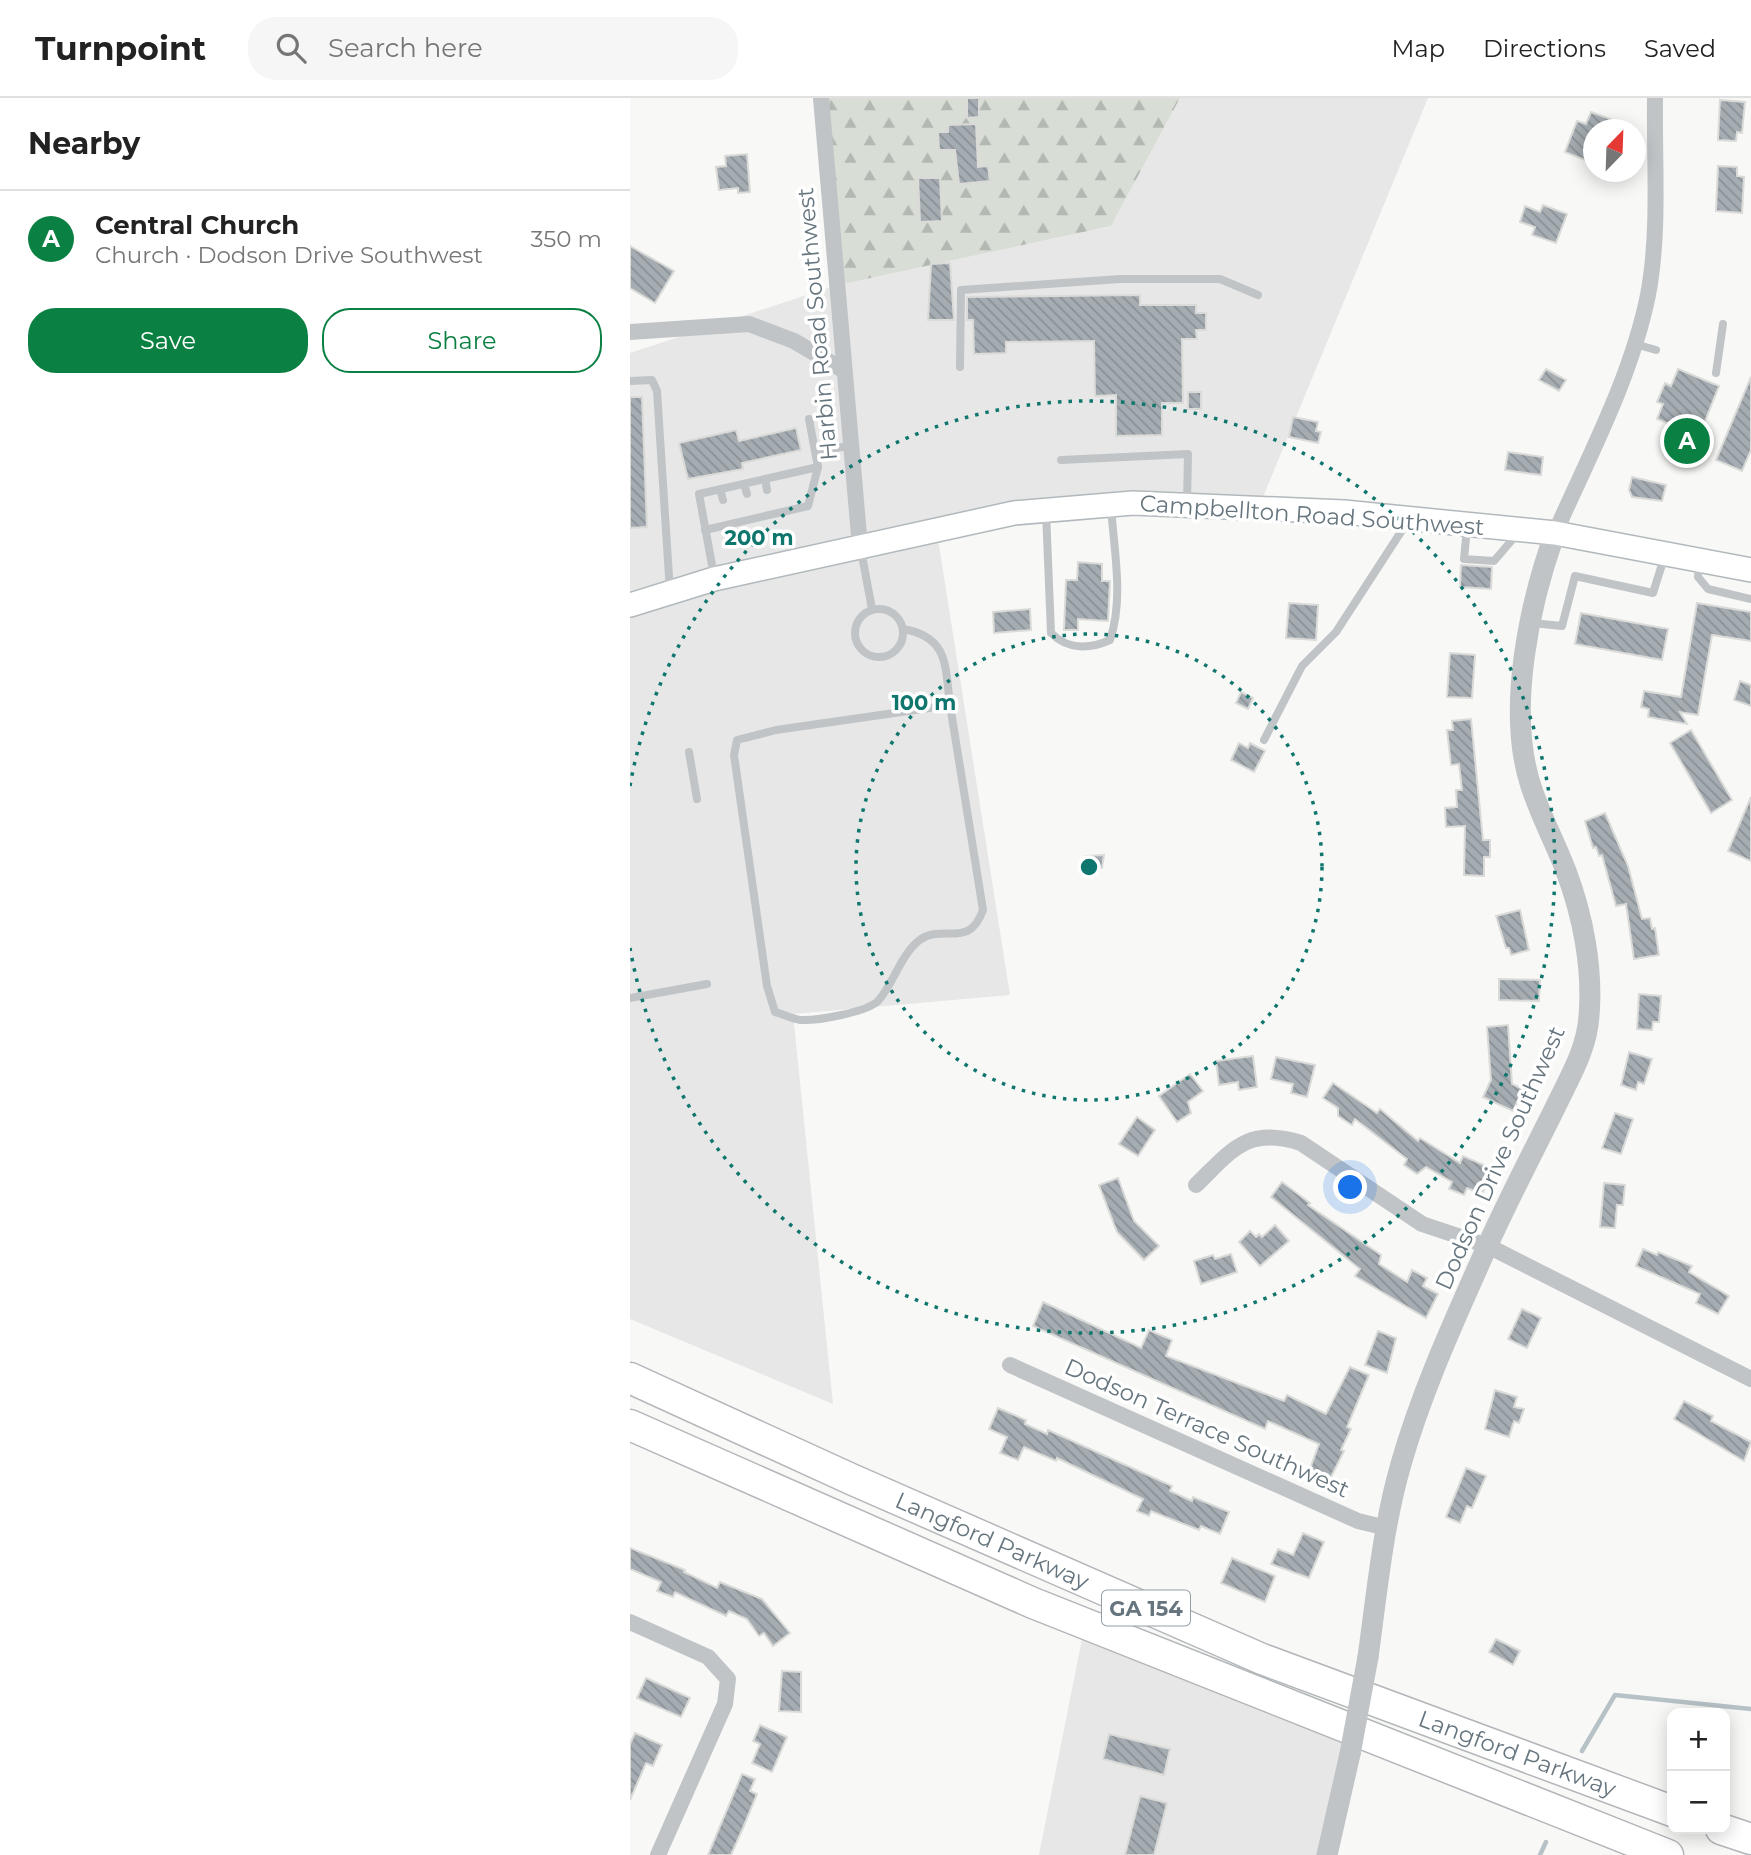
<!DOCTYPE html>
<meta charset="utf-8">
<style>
body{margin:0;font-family:Montserrat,sans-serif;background:#f6f6f6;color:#222}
.controls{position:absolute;right:21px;bottom:21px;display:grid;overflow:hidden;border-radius:14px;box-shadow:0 4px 18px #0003}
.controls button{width:63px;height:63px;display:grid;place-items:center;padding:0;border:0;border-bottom:2px solid #e0e0e0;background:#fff;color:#222;font:35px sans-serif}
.compass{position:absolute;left:953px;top:21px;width:63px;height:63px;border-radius:50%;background:#fff;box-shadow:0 4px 18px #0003;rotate:23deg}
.you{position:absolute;left:721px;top:1090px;width:24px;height:24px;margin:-18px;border:5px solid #fff;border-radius:50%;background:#1a73e8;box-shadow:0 0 0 10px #1a73e833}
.badge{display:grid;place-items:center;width:46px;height:46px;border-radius:50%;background:#0b8043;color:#fff;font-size:23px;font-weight:700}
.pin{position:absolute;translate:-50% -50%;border:4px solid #fff;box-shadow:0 2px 7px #0006}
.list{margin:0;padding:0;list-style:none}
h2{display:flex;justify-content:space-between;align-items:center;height:91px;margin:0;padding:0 28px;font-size:30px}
h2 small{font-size:23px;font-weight:400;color:#767676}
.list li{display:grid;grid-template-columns:46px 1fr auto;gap:21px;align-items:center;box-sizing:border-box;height:98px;padding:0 28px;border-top:2px solid #e0e0e0}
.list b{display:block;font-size:26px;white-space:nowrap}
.list p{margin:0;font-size:23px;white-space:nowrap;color:#767676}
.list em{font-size:23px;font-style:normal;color:#767676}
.actions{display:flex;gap:14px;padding:21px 28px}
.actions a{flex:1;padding:16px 0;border:2px solid #0b8043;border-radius:28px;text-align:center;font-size:24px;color:#0b8043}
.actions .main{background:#0b8043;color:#fff}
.icon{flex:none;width:38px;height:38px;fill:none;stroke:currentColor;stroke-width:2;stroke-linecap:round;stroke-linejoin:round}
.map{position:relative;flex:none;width:1121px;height:1757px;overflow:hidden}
header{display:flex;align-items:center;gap:42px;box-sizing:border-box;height:98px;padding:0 35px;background:#fff;border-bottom:2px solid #e0e0e0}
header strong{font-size:33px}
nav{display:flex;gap:38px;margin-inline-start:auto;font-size:24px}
.search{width:490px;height:63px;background:#f6f6f6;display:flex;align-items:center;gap:18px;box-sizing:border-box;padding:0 24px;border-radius:28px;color:#767676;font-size:26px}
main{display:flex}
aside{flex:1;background:#fff}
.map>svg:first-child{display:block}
.built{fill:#e6e7e6}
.forest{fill:url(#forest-firs)}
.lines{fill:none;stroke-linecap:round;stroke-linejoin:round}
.stream{stroke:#b7c2c6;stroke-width:4.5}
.building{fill:url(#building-back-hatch);stroke:#dadad8;stroke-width:2}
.secondary-casing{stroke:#b2b8bc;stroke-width:26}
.motorway-casing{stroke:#b3b7ba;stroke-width:33}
.service{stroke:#c0c4c7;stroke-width:8}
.minor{stroke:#c0c4c7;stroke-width:16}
.tertiary{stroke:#c0c4c7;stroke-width:21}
.secondary{stroke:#fff;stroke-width:23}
.motorway{stroke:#fff;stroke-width:30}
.tertiary-bridge{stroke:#c0c4c7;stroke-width:21}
.ring{fill:none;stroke:#0f766e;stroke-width:3.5;stroke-dasharray:3.5 7}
.labels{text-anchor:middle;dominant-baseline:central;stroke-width:7;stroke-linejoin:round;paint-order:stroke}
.shield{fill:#fff;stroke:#949ea5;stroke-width:2}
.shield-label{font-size:21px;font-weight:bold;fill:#66757e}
.street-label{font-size:23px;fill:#66757e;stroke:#fff}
.centre{fill:#0f766e;stroke:#fff;stroke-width:3.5}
.ring-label{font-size:21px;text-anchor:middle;font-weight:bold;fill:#0f766e;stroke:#fff;stroke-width:7;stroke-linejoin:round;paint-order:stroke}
</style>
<header>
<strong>Turnpoint</strong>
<div class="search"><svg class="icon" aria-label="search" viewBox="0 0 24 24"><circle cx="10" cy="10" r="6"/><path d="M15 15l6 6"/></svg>Search here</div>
<nav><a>Map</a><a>Directions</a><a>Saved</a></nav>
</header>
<main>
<aside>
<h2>Nearby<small></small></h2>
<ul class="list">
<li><span class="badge">A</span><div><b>Central Church</b><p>Church · Dodson Drive Southwest</p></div><em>350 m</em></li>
</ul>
<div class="actions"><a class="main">Save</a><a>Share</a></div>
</aside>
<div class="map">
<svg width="1121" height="1757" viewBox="0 0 1121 1757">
<defs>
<pattern id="forest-firs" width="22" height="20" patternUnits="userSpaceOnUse" patternTransform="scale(1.75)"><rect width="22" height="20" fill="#d8ddd5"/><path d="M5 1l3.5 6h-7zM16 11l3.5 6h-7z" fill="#b3b8b2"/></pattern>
<pattern id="building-back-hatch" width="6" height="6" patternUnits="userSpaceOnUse" patternTransform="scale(1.75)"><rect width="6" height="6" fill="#a5adb2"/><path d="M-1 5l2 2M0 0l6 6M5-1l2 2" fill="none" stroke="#8a9196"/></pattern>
</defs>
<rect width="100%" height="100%" fill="#f8f8f6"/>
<g class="built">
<polygon points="550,0 798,0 628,411 305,422 380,897 163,916 203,1306 0,1221 0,255 204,188 481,128"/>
<polygon points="454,1531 728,1650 702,1757 409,1757"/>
</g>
<polygon class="forest" points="191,0 550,0 481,128 204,188"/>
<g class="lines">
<g class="stream">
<polyline points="952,1653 985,1597 1121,1611"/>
<polyline points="910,1757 916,1744"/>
</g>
</g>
<g class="building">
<polygon points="337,0 349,0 349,19 337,20"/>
<polygon points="1090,2 1115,4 1112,35 1107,34 1106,43 1088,42"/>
<polygon points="961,14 983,22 979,32 963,32 963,65 935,54 947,23 956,26"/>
<polygon points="346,26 348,69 358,68 360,83 329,86 325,52 309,52 308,34 318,34 318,27"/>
<polygon points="117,56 120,94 108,95 108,90 89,92 86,69 96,68 95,58"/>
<polygon points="1088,68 1107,69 1107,78 1114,79 1112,115 1086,113"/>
<polygon points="288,80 310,80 312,123 290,124"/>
<polygon points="913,107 937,116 926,145 902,137 905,129 890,124 895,108 910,114"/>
<polygon points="0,148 44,173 25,205 0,190"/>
<polygon points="320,165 324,222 298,222 301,166"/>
<polygon points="510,197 510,207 566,207 566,215 576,215 576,232 566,232 567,241 552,241 553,305 532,305 532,337 486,338 486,297 465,298 464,243 376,244 376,255 344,256 343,222 337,222 337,199"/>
<polygon points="916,271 936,282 929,293 909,282"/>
<polygon points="1048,271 1089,288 1069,338 1027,321 1033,306 1027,304 1035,285 1041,288"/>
<polygon points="1121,279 1121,352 1112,373 1086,362"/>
<rect x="558" y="294" width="13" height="17"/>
<polygon points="0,299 12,299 17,429 0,430"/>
<polygon points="663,319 688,324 686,333 691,334 688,345 659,339"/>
<polygon points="166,330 171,352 112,365 113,371 58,381 49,345 106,332 109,343"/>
<polygon points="878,354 913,359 911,377 875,372"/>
<polygon points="1002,379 1036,387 1032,403 1002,399 999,392"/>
<polygon points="448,464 472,466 472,483 480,483 478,523 448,521 448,532 434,532 436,482 447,482"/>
<polygon points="831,467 862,469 861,491 830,489"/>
<polygon points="659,505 688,507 686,542 656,540"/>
<polygon points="1067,505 1121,514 1121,543 1082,537 1068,617 1050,614 1057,626 1018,619 1019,611 1011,609 1014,593 1051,599"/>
<polygon points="400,511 401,532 364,535 363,514"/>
<polygon points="951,515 1038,531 1032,562 945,546"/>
<polygon points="820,555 845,557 842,600 817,599"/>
<polygon points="1110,583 1121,587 1121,608 1104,602"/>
<polygon points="611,594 623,600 618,611 606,605"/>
<polygon points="841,621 853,742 860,742 860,759 854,759 854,778 834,777 835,728 816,729 815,710 827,709 826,692 832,692 829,666 821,667 817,632 823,632 822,623"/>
<polygon points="1061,632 1102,702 1081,715 1040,645"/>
<polygon points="609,645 618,650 620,645 635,653 624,674 601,662"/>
<polygon points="1121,699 1121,763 1098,753"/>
<polygon points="975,715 998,768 1012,821 1020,820 1022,831 1025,830 1029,857 1004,861 996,806 986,808 972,757 969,758 966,749 963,750 955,723"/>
<polygon points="474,757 472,770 455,770 456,758"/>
<polygon points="890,812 899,852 881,857 879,850 876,850 866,818"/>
<polygon points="869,881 910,882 909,903 869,902"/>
<polygon points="1009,896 1031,898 1029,924 1023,924 1022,932 1007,931"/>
<polygon points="878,927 882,986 893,991 883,1013 853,999 861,982 857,929"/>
<polygon points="999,954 1022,961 1014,986 1008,984 1006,992 991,987"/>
<polygon points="623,958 627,989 609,992 608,984 589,987 586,963"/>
<polygon points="646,959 685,967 677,999 661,995 663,986 641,981"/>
<polygon points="560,976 573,993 558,1004 561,1015 547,1024 529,998"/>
<polygon points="703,985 747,1015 750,1011 788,1043 790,1040 830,1065 833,1058 863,1071 852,1096 837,1090 834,1097 819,1091 822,1084 796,1069 787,1076 774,1067 777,1061 725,1021 722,1027 708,1018 708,1010 693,1000"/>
<polygon points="985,1015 1003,1021 991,1056 972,1050"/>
<polygon points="507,1019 525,1032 508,1058 489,1046"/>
<polygon points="488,1080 504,1123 529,1148 514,1162 487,1134 469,1087"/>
<polygon points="652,1084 680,1105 678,1107 751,1157 749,1166 777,1184 782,1172 797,1180 793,1188 808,1196 796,1220 725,1178 730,1171 641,1099"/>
<polygon points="974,1085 995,1087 993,1107 987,1107 985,1130 970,1129"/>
<polygon points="645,1127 659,1143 630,1168 609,1144 620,1133 626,1139 629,1136 632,1139"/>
<polygon points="1013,1151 1027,1157 1028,1154 1062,1168 1059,1174 1099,1198 1088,1216 1066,1205 1070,1196 1006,1168"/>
<polygon points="601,1156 607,1174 571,1186 564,1163 583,1157 585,1161"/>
<polygon points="413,1204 511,1250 519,1232 542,1242 536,1258 654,1303 657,1297 696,1316 720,1269 739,1277 717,1329 721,1331 711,1352 714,1353 700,1381 680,1371 689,1346 638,1323 635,1331 403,1228"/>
<polygon points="892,1211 911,1220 897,1250 878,1241"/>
<polygon points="748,1233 766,1240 757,1275 735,1267"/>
<polygon points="865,1292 887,1299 884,1309 894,1311 889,1325 884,1323 879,1339 855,1331"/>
<polygon points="1054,1303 1083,1318 1081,1323 1121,1344 1114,1363 1044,1321"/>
<polygon points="368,1310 396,1322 395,1326 417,1336 418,1332 542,1388 540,1393 562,1403 563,1399 599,1414 590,1436 571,1428 569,1432 521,1413 519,1418 507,1413 513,1401 427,1360 426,1363 394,1349 388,1362 370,1355 377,1339 359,1331"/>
<polygon points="836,1370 856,1378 842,1410 837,1408 830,1425 816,1419"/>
<polygon points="673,1435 694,1444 679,1480 641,1466 648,1451 663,1457"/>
<polygon points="0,1450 55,1472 54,1474 87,1490 90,1484 132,1501 160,1535 143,1548 134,1535 129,1538 117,1521 99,1513 96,1518 45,1494 43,1499 27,1493 31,1484 0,1471"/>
<polygon points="602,1460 645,1478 635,1504 591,1485"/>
<polygon points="866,1541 890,1553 883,1567 859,1554"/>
<polygon points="152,1573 171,1574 171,1614 149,1613"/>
<polygon points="16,1580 60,1600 51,1619 7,1600"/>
<polygon points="130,1627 157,1639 142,1674 122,1665 130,1646 123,1643"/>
<polygon points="5,1635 32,1647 23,1668 16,1665 0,1702 0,1646"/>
<polygon points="479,1636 540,1651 534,1677 473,1661"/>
<polygon points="112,1676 125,1681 120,1693 127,1696 113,1730 101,1757 78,1757"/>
<polygon points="510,1698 537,1705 524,1757 495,1757"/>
</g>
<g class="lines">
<defs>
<polyline id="secondary" points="0,507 84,481 384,415 503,405 714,414 925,435 1121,472"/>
<g id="motorway">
<path id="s1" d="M 0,1280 L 221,1381 L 632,1561 L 1042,1713"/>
<polyline points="0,1327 403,1505 1038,1757"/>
<polyline points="1091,1731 1121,1741"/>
</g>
</defs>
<use href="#secondary" class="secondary-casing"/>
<use href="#motorway" class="motorway-casing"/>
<g class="service">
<polyline points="1005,246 1026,252"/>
<polyline points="330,269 331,192 490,181 590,181 628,197"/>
<polyline points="1086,275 1093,226"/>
<polyline points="0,283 22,282 27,293 40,494"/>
<polyline points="186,353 219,348"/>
<polyline points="431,362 558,356 557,404"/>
<polyline points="135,381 137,392"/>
<polyline points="114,386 117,396"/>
<polyline points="90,391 93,402"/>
<path d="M 416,414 L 421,535 C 438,552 460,551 480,542 C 494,501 484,452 481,409"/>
<polyline points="837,430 834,461 864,463 888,435"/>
<polyline points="75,432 178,408 188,369"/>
<polyline points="231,452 242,511"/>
<polyline points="1069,466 1068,479 1078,491 1121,501"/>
<polyline points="84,478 69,396 188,369 179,321"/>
<circle cx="249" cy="535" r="24"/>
<polyline points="902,525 932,528 945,478 1023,495 1035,457"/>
<path d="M 273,531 C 319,539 315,568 320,607 L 146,632 L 107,642 L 104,657 L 137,888 L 145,914 C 153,916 162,921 170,922 C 187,923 237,914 248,903 C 264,885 271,855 291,841 C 315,826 339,851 353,812 L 320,607"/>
<polyline points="634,642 672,568 706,534 778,423"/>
<polyline points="59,654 67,701"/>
<polyline points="0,900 77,886"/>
</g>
<g class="minor">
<polyline points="191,0 230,449"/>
<polyline points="0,234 119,226 164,243 213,272"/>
<path d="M 925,435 C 959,358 1001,280 1018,197 C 1030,133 1024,65 1025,0"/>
<path d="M 566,1087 C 602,1052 617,1028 671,1045 L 792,1126 L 858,1148 L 1121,1281"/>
<polyline points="380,1267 728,1423 757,1430"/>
<polyline points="0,1524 78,1559 98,1581 95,1606 28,1757"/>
</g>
<g class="tertiary">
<path d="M 738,1559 C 747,1494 753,1428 771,1366 C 792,1292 825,1221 856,1151 C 877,1104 901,1058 924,1012 C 938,982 957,952 959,918 C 963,870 953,818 936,773 C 925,744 909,715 900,685 C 877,611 899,507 925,435"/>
<polyline points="697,1757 720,1656"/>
</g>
<use href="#secondary" class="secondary"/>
<use href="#motorway" class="motorway"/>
<polyline class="tertiary-bridge" points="720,1656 738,1559"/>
</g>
<g class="ring">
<circle cx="459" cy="769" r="233"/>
<path d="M0 688A466 466 0 1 1 0 850"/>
</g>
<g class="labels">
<rect class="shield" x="472" y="1492.5" width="88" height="35" rx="5"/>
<g class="shield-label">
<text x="516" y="1510">GA 154</text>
</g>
<g class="street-label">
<text transform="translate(187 226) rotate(-95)">Harbin Road Southwest</text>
<text transform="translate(682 417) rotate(4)">Campbellton Road Southwest</text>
<text transform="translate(870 1060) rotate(-66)">Dodson Drive Southwest</text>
<text transform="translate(577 1330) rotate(24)">Dodson Terrace Southwest</text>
<text stroke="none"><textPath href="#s1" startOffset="397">Langford Parkway</textPath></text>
<text stroke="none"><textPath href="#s1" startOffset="964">Langford Parkway</textPath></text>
</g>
</g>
<circle cx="459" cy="769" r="10" class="centre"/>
<g class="ring-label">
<text x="129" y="447">200 m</text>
<text x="294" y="612">100 m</text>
</g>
</svg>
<div class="controls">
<button>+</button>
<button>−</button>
</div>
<svg class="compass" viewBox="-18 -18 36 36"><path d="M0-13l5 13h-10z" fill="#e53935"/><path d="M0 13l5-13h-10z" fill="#767676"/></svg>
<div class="you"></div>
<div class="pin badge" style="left:1057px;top:343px">A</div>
</div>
</main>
